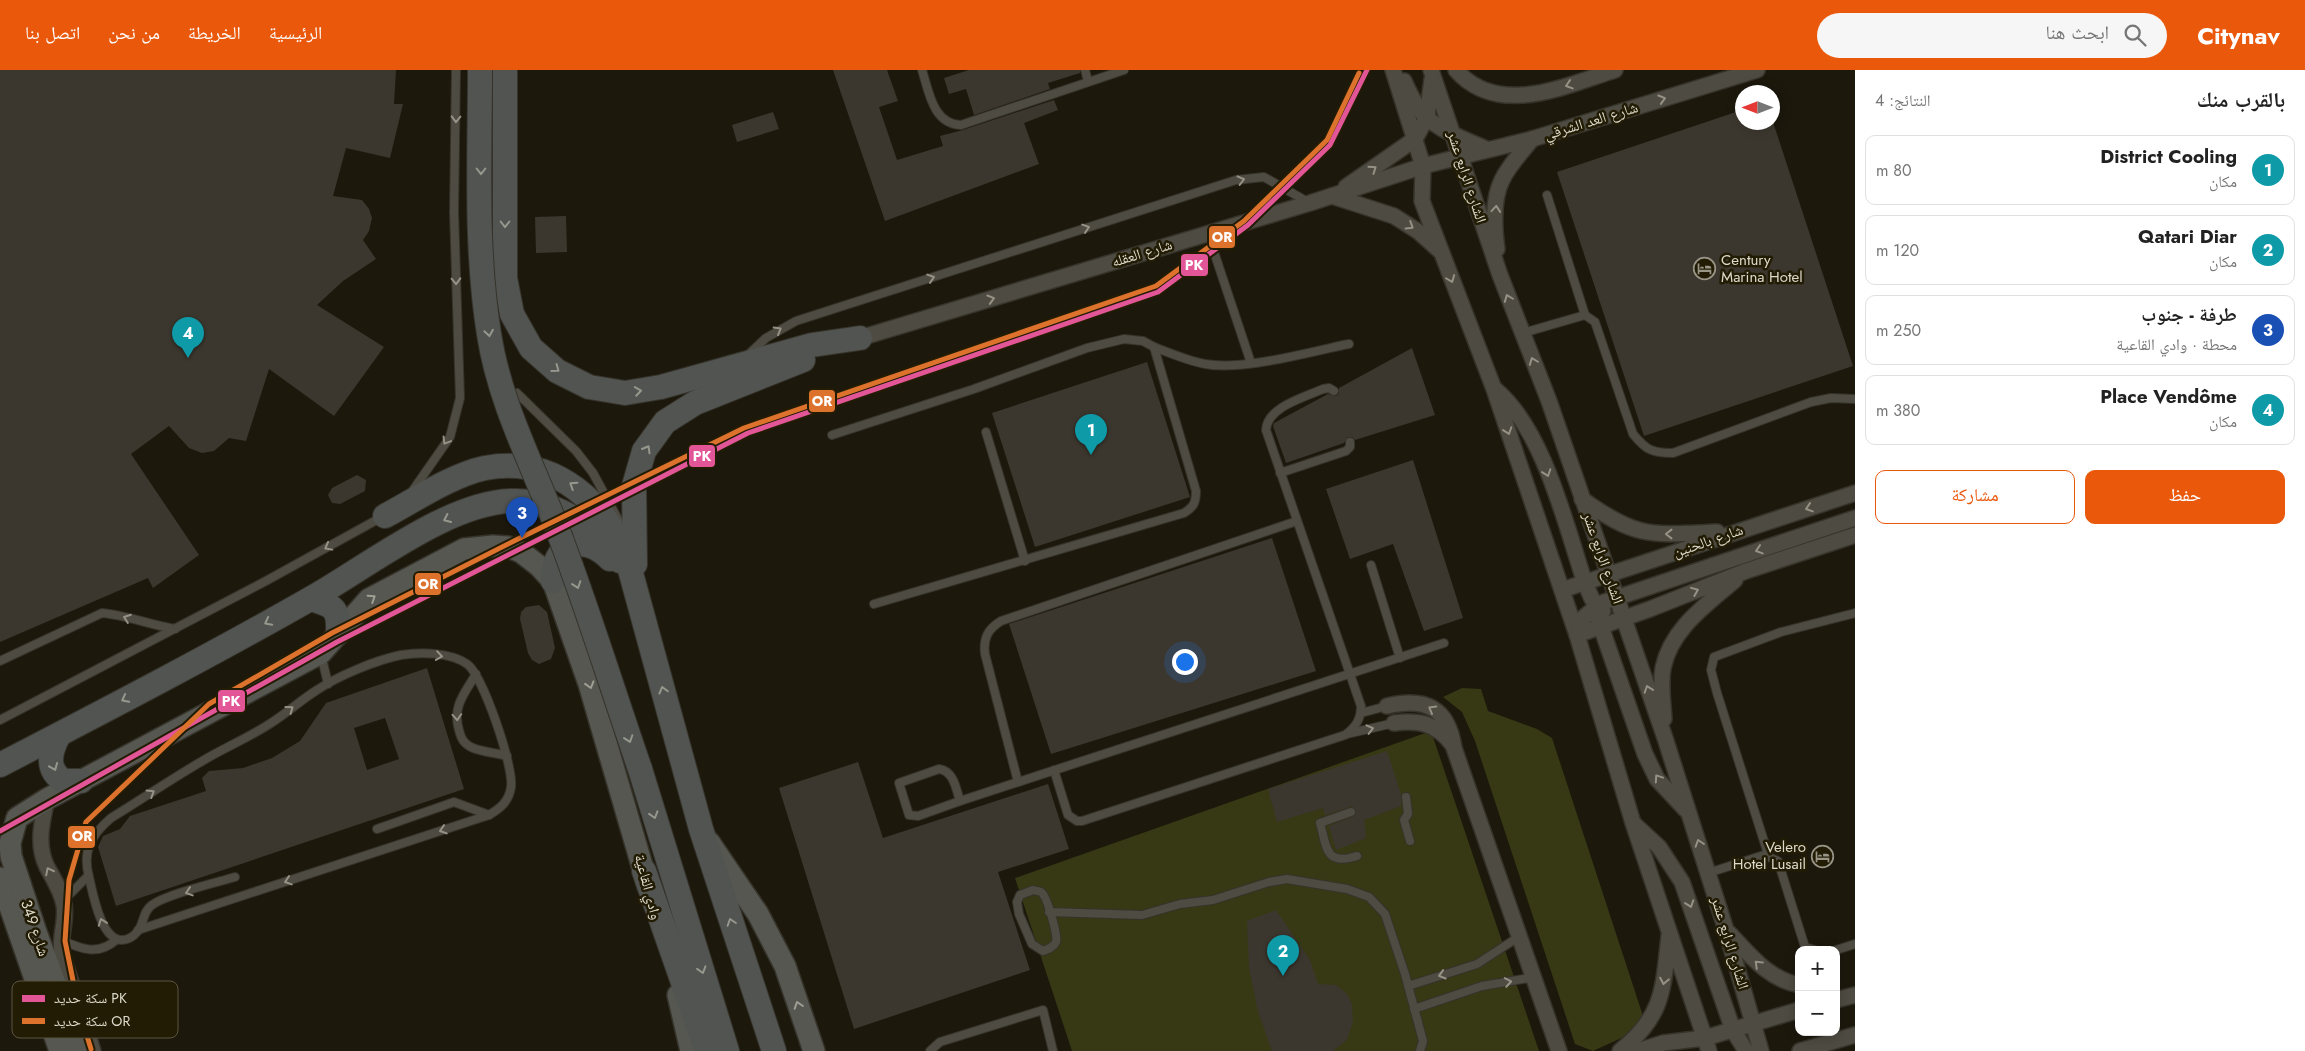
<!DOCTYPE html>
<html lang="ar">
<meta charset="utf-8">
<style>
body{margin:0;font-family:Jost,"Noto Naskh Arabic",sans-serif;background:#f6f6f6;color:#222;direction:rtl}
.controls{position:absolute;right:15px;bottom:15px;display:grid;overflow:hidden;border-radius:10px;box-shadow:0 2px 12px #0003}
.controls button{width:45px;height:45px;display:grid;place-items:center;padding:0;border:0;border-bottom:1px solid #e0e0e0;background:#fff;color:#222;font:25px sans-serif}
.compass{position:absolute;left:1735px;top:15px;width:45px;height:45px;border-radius:50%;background:#fff;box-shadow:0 2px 12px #0003;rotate:270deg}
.you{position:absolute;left:1184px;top:591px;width:18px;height:18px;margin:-12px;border:4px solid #fff;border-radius:50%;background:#1a73e8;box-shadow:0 0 0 8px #1a73e833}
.badge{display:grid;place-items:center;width:32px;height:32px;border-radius:50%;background:#ea580c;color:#fff;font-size:16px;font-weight:700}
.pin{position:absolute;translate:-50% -41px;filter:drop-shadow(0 1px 2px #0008)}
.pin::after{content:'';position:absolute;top:26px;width:18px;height:15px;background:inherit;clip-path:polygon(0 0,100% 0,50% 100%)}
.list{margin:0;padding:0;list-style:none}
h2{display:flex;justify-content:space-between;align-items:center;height:65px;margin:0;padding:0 20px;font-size:21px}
h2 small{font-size:16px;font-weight:400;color:#767676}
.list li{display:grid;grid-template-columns:32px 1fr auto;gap:15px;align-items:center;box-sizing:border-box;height:70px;margin:0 10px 10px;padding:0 10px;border:1px solid #e0e0e0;border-radius:10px}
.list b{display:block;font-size:19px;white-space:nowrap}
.list p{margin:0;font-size:16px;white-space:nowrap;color:#767676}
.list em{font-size:16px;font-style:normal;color:#767676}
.actions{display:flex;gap:10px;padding:15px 20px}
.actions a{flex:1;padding:11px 0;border:1px solid #ea580c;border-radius:10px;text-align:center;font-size:18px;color:#ea580c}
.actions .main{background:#ea580c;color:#fff}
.icon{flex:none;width:28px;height:28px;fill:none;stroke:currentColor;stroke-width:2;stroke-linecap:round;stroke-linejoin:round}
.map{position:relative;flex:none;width:1855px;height:981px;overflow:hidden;direction:ltr}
header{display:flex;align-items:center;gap:30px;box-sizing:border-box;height:70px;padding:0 25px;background:#ea580c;color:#fff}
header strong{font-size:24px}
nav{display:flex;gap:28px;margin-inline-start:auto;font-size:18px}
.search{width:350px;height:45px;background:#f6f6f6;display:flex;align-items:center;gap:12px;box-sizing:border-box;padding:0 18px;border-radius:28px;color:#767676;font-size:19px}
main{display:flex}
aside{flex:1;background:#fff}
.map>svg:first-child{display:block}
.green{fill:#363914}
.building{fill:#3c372e;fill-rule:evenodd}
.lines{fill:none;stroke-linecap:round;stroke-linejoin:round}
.lane-casing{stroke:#36332b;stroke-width:10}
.street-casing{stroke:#36332b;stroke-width:18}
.secondary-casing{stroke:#36332b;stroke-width:24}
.primary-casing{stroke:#36332b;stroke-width:26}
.lane{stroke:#4e4b42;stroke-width:8}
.street{stroke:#4e4b42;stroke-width:15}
.secondary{stroke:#555750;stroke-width:21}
.primary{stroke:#515450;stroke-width:24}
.primary-bridge-casing{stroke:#36332b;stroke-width:26;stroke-linecap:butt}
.primary-bridge{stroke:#515450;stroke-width:24}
.rail-1-casing{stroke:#231c05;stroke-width:9}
.rail-2-casing{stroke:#231c05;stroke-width:9}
.rail-1{stroke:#e25697;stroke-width:5}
.rail-2{stroke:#dd722d;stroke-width:5}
.oneway{stroke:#969286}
.oneway2{stroke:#97978e}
.oneway3{stroke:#a09f94}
.labels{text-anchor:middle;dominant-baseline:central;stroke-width:5;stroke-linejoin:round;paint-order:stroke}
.street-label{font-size:15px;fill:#dddacb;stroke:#231c05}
.poi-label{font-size:15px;fill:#dddacb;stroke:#231c05;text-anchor:start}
.key{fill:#231c05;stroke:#5b5540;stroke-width:1}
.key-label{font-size:14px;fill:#dddacb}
.line-badge{stroke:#231c05;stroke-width:2}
.badge-label{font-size:14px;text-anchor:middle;font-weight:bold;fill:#fff}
</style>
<header>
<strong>Citynav</strong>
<div class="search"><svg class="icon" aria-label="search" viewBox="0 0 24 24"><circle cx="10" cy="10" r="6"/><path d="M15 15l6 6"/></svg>ابحث هنا</div>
<nav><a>الرئيسية</a><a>الخريطة</a><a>من نحن</a><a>اتصل بنا</a></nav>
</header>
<main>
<aside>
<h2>بالقرب منك<small>النتائج: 4</small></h2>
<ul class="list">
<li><span class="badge" style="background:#0f9aa8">1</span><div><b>District Cooling</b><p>مكان</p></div><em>80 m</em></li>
<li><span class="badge" style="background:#0f9aa8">2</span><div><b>Qatari Diar</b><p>مكان</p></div><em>120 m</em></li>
<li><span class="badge" style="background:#1a4fb4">3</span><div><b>طرفة - جنوب</b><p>محطة · وادي القاعية</p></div><em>250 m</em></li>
<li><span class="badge" style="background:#0f9aa8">4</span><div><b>Place Vendôme</b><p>مكان</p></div><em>380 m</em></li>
</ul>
<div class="actions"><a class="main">حفظ</a><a>مشاركة</a></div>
</aside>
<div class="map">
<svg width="1855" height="981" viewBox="0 0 1855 981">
<rect width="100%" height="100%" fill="#1c180c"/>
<g class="green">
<polygon points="1462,618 1481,619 1488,641 1537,659 1552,668 1644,949 1628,965 1593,981 1575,974 1475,671 1462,642 1443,627"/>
<polygon points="1431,661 1539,981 1072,981 1015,808"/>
</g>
<g class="building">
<polygon points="0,0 396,0 394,34 403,34 390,88 346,78 333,126 362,130 369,139 372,148 369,161 363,170 376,189 343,211 317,235 384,277 334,346 269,299 246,371 229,368 214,381 202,383 189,378 169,356 131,384 199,485 153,518 148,508 0,572"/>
<polygon points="833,0 887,0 898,31 879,37 897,90 943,76 940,66 963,60 1054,30 1058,40 1024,53 1039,94 885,151"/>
<polygon points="969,0 1080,0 1080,3 1048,13 1050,19 974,45 966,19 949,24 944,8"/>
<polygon points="1742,40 1742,52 1773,52 1853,296 1644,366 1557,102"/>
<polygon points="773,42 779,59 737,72 732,55"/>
<polygon points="566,146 567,182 536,183 535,147"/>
<polygon points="1412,278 1435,345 1355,370 1352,367 1348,367 1344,373 1286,393 1273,356 1274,353 1328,324 1336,326 1339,323 1339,318"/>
<polygon points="1147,292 1190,427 1035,477 992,343"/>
<polygon points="1413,390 1463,548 1424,561 1393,474 1350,489 1326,419"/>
<polygon points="357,405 366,410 365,421 340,434 332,433 328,425 332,418"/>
<polygon points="1272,468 1316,601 1051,684 1009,554"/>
<polygon points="539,535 547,542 555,578 551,589 539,594 532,590 528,583 520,549 521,542 526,537"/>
<path d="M 427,598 L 464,719 L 116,836 L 98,777 L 103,766 L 120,759 L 130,746 L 206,721 L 202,708 L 209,701 L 243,698 L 272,688 L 300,671 L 326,633 ZM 385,648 L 399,689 L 367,700 L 354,658 Z"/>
<polygon points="1387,681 1401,724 1401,736 1364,750 1366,768 1336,780 1329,756 1355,746 1356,741 1352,736 1325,745 1323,738 1277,752 1268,719"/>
<polygon points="858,692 883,768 1048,714 1069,779 998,802 1030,900 854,959 779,718"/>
<polygon points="1276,840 1310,890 1318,914 1336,915 1347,924 1352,934 1353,951 1347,970 1333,981 1272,981 1258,942 1249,897 1247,851"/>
</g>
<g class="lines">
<defs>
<g id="lane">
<path d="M 922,0 C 929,22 933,54 961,55 L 1124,0"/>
<polyline points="1085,0 1088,11"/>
<polyline points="1547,125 1585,245"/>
<polyline points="1208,164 1251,293"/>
<path d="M 1523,263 L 1585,245 L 1595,252 L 1633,364 C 1646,380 1652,383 1673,383 L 1811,332 L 1831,328 L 1855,329"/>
<path d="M 1154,277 C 1170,283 1188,291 1205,294 C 1245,301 1308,282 1349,274"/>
<polyline points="748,285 766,268 796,251 1236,110 1264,107 1308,132"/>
<polyline points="517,323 576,381 593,403 619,451"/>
<polyline points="986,362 1025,491"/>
<path d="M 832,365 L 974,319 L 1087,278 L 1124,269 L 1143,271 L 1154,277 L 1196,421 C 1196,432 1194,437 1184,443 L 874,534"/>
<polyline points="1280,403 1346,381 1350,377 1350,372"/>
<polyline points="413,420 450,367 460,328 454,142 456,0"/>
<polyline points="1371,495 1400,588"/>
<polyline points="321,584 328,614"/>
<path d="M 0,591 L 102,543 C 126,545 150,555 175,559"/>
<path d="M 476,604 C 464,624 452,637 459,660 C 461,669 464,674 473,678 C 483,682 496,683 507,686"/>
<polyline points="1361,643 1387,636"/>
<polyline points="0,650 264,512 382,447"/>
<polyline points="1347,664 1394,653"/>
<path d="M 939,699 C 954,701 956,719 960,731 L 918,746 L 909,745 L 899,713 Z"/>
<path d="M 1054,700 L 1068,745 L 1077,751 L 1082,751 L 1345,665 C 1356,657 1361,649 1361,636 L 1266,360 C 1267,337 1305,327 1323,319 L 1329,318 L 1334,321"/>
<path d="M 1018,712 L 985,584 C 983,568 988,559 1001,551 L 1297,451"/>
<polyline points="1406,727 1408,744 1404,750 1410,771"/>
<polyline points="960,731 1444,573"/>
<path d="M 1351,742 L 1320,753 C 1327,778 1325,796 1357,786"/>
<polyline points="377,759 454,732 489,745"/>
<polyline points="1769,787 1717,623 1711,600 1714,587 1781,562 1855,543"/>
<polyline points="1708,803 1764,785 1778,791 1805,877 1815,880"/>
<path d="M 1033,820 C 1036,821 1039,821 1041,822 C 1047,826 1058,865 1056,872 C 1054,877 1048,879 1043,881 L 1032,874 L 1019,844 L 1017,832 L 1020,825 Z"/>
<polyline points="64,830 88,806"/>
<polyline points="1049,842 1142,845 1180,834 1213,830 1269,812 1287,809 1347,819 1369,827 1385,844 1405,904 1423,971 1420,981"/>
<path d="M 138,860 L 489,745 C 501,738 509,731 511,717 C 514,697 483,605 467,594 C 450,582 420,582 401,585 C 376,590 338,606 317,620 C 301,630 287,643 271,653 C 250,667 226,677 204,690 C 173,708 142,729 111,748 C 91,765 82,781 89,807 C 93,824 101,870 122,870 C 128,870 134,866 138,861 C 144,853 143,841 152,835 C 167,824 215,813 235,807"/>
<path d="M 61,870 C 81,879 98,886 116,870"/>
<polyline points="1836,880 1855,874"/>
<polyline points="1408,916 1477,894 1520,866"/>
<polyline points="1414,939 1482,916 1535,907"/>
<polyline points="930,981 940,972 1043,940 1053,981"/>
</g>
<g id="street">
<polyline points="1393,0 1423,96 1422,131 1494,319 1577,565 1633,753 1709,981"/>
<polyline points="1431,0 1500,205 1549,331 1665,668 1726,860 1761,981"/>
<path d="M 1456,0 C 1498,48 1565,16 1615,0"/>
<path d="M 1404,11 C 1408,20 1413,30 1419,39 C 1433,59 1465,69 1486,79"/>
<polyline points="1346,117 1415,69 1427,47 1432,9"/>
<polyline points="1332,126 1394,146 1419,162 1439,180"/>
<path d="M 1497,179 C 1494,157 1492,130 1502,110 C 1509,95 1522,82 1532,69"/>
<polyline points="860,268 1310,133 1423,96 1532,69 1757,0"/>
<path d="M 1496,320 C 1544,361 1565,453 1585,513 L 1592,529 L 1603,541"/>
<path d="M 1582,429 C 1637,469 1651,465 1717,462"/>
<polyline points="1562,520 1855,423"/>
<polyline points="1598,548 1645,684 1657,709 1686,740"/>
<polyline points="1577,565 1583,548 1601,533 1855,448"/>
<polyline points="1577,565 1650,539 1746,501 1855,465"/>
<path d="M 1387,636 C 1425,627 1448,637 1454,678 L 1559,981"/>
<path d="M 1664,649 C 1663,632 1660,615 1663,598 C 1671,559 1706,535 1735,510"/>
<path d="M 1394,653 C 1419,650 1436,653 1452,674"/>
<path d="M 47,729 C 42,751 36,775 47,797 C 53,808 62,822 64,835 C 67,851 59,867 62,884 L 93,981"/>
<polyline points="1634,754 1659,777 1682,812 1733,960 1746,981"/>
<path d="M 1729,863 C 1750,885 1768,909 1799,915"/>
<polyline points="1836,930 1855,925"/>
<path d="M 1620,981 C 1664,946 1663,919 1669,866"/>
<polyline points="1638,981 1663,973 1705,968 1799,940"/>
<polyline points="1800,981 1855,965"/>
</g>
<g id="secondary">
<polyline points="709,772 758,844 785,896 814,981"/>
<polyline points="0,808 60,981"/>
<polyline points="678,925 691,981"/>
<polyline points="80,981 36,862 11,786 10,773 17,748 47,729 321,583 369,529 464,479 493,476 508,477 521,482 539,496 553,511 589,614 648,816"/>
</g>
<g id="primary">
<polyline points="505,0 505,208 512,244 531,278 557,301 589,317 625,323 661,317 812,275 860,268"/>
<path d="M 385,446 C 415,430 452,405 485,398 C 555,385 608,433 629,496 L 701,759 L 774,981"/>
<polyline points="635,494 634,416 644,381 665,352 695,333 803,290"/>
<path d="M 553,511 C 552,472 584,463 610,489"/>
<path d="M 311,529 C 333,536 339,537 338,563"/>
<path d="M 59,665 C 50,681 45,700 64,711 L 81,711"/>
<path d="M 0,695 C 104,641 208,587 310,529 C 366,498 452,429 516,431 C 560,432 594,458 620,491"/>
<polyline points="640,699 727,981"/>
<polyline points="644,801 707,981"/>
</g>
</defs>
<use href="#lane" class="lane-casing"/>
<use href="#street" class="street-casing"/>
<use href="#secondary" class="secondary-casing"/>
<use href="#primary" class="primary-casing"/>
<use href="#lane" class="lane"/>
<use href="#street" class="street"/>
<use href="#secondary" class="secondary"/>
<use href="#primary" class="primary"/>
<defs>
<path id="primary-bridge" d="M 480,0 C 480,88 475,177 489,264 C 500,336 535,399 560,466 C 589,543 613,621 640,699"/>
</defs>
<use href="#primary-bridge" class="primary-bridge-casing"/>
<use href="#primary-bridge" class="primary-bridge"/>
<defs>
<polyline id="rail-1" points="0,761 337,572 748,363 1158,222 1248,155 1330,75 1367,0"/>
<polyline id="rail-2" points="91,979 79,940 65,871 69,810 86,752 209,634 332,563 522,467 744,358 1156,216 1244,151 1327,70 1359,3"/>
</defs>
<use href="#rail-1" class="rail-1-casing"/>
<use href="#rail-2" class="rail-2-casing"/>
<use href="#rail-1" class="rail-1"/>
<use href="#rail-2" class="rail-2"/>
</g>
<defs><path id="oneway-chevron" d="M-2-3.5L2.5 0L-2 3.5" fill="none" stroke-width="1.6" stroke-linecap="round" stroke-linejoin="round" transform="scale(1.25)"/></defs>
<g class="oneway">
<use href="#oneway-chevron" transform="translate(1569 15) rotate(162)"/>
<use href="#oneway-chevron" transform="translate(1662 29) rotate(-17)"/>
<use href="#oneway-chevron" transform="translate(456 49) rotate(91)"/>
<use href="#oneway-chevron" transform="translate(1373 99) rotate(-35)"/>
<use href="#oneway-chevron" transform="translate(1241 110) rotate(-14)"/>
<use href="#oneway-chevron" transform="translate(1496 139) rotate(-85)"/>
<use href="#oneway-chevron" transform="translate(1410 156) rotate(32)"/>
<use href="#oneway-chevron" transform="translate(1086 158) rotate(-18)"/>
<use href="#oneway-chevron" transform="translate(931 208) rotate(-18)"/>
<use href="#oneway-chevron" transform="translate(1451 209) rotate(69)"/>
<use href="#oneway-chevron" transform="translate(456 211) rotate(88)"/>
<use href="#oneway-chevron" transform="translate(1508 228) rotate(-111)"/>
<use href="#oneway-chevron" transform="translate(991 229) rotate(-17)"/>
<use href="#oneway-chevron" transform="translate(778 260) rotate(-30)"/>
<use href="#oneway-chevron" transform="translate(1533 291) rotate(-111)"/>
<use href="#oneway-chevron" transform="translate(1508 361) rotate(71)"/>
<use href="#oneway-chevron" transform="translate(446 371) rotate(121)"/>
<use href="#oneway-chevron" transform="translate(1547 403) rotate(71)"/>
<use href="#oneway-chevron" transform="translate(1809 438) rotate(162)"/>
<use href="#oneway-chevron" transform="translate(1669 464) rotate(-180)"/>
<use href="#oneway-chevron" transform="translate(328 477) rotate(151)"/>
<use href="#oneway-chevron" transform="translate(1759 480) rotate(162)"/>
<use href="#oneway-chevron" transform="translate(1695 521) rotate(-22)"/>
<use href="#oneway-chevron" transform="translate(127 548) rotate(-160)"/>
<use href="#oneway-chevron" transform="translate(439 586) rotate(8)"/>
<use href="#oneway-chevron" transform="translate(1648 619) rotate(-109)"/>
<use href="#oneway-chevron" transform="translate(290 639) rotate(-36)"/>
<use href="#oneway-chevron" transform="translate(1432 639) rotate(-150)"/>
<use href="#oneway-chevron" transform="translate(457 647) rotate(86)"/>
<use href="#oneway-chevron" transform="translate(1370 659) rotate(-14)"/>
<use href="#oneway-chevron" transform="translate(1658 708) rotate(-124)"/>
<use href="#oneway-chevron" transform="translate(151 723) rotate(-32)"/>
<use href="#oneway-chevron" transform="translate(443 760) rotate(162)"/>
<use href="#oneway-chevron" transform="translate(1699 773) rotate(-108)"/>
<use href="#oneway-chevron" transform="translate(49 801) rotate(-117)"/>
<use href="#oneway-chevron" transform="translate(288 811) rotate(162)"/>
<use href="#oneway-chevron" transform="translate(189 822) rotate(162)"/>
<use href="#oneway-chevron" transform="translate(1690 834) rotate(71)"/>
<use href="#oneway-chevron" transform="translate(102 852) rotate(-110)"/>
<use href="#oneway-chevron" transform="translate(1758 894) rotate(-136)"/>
<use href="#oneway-chevron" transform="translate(1442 905) rotate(163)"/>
<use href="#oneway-chevron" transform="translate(1664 911) rotate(101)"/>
<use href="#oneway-chevron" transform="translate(1508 912) rotate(-10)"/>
</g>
<g class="oneway2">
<use href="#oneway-chevron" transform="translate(481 101) rotate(90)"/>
<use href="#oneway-chevron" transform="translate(505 154) rotate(90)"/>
<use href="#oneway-chevron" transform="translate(489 263) rotate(81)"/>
<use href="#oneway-chevron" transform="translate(556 299) rotate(36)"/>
<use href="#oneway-chevron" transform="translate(638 321) rotate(-9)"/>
<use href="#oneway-chevron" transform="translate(647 379) rotate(-60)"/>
<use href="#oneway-chevron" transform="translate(573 415) rotate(-147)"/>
<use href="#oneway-chevron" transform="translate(447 449) rotate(155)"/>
<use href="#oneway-chevron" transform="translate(577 515) rotate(71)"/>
<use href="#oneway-chevron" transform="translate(268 552) rotate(152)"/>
<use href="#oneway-chevron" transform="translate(663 620) rotate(-105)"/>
<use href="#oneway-chevron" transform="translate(125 629) rotate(152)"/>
<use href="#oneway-chevron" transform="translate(629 669) rotate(71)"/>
<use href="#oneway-chevron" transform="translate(54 697) rotate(68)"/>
<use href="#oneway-chevron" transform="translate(654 745) rotate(73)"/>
<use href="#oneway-chevron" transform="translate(731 852) rotate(-108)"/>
<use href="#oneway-chevron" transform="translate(702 900) rotate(73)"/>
</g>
<g class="oneway3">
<use href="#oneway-chevron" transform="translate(372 528) rotate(-33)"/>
<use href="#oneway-chevron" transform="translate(590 615) rotate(73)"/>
<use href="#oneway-chevron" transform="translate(798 935) rotate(-108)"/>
</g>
<defs>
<symbol id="hotel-ring" viewBox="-11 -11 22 22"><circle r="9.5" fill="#231c05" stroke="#999688" stroke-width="1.5"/><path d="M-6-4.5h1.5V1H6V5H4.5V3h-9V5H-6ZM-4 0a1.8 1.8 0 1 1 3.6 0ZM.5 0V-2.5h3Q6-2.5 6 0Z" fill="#999688"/></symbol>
</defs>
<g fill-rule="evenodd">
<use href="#hotel-ring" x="1692" y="186" width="25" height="25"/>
<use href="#hotel-ring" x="1810" y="774" width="25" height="25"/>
</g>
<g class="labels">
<g class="street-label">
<text transform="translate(1591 51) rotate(-17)">شارع العد الشرقي</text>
<text transform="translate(1467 107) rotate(72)">الشارع الرابع عشر</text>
<text transform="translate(1142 183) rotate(-17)">شارع العقله</text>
<text transform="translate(1708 471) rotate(-19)">شارع بالحنين</text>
<text transform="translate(1603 488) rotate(71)">الشارع الرابع عشر</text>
<text transform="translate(648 817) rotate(75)">وادي القاعية</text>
<text transform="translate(35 858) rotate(71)">شارع 349</text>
<text transform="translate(1730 873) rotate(73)">الشارع الرابع عشر</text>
</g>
<g class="poi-label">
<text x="1721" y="190">Century<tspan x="1721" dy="17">Marina Hotel</tspan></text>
<text x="1806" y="777" text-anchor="end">Velero<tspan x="1806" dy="17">Hotel Lusail</tspan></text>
</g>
</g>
<rect x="12" y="911" width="166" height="57" rx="8" class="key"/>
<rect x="22" y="925" width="23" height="7" fill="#e25697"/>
<rect x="22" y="948" width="23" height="6" fill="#dd722d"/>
<g class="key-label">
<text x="54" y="933">سكة حديد PK</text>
<text x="54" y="956">سكة حديد OR</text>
</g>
<g class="line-badge">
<rect x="1208" y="155" width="28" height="24" rx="5" fill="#dd722d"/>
<rect x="1180" y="183" width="29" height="24" rx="5" fill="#e25697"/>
<rect x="808" y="319" width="28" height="24" rx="5" fill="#dd722d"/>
<rect x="688" y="374" width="28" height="24" rx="5" fill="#e25697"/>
<rect x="414" y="502" width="28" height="24" rx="5" fill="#dd722d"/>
<rect x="217" y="619" width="29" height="24" rx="5" fill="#e25697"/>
<rect x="67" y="755" width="29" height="24" rx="5" fill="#dd722d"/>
</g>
<g class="badge-label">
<text x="1222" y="172">OR</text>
<text x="1194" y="200">PK</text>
<text x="822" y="336">OR</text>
<text x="702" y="391">PK</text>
<text x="428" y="519">OR</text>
<text x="231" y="636">PK</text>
<text x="82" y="771">OR</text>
</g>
</svg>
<div class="controls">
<button>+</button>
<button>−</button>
</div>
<svg class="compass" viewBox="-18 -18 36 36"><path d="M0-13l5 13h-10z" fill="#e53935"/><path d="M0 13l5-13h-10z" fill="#767676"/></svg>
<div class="you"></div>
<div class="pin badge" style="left:1091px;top:385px;background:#0f9aa8">1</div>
<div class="pin badge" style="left:1283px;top:906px;background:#0f9aa8">2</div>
<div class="pin badge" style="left:522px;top:468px;background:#1a4fb4">3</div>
<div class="pin badge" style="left:188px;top:288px;background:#0f9aa8">4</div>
</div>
</main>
